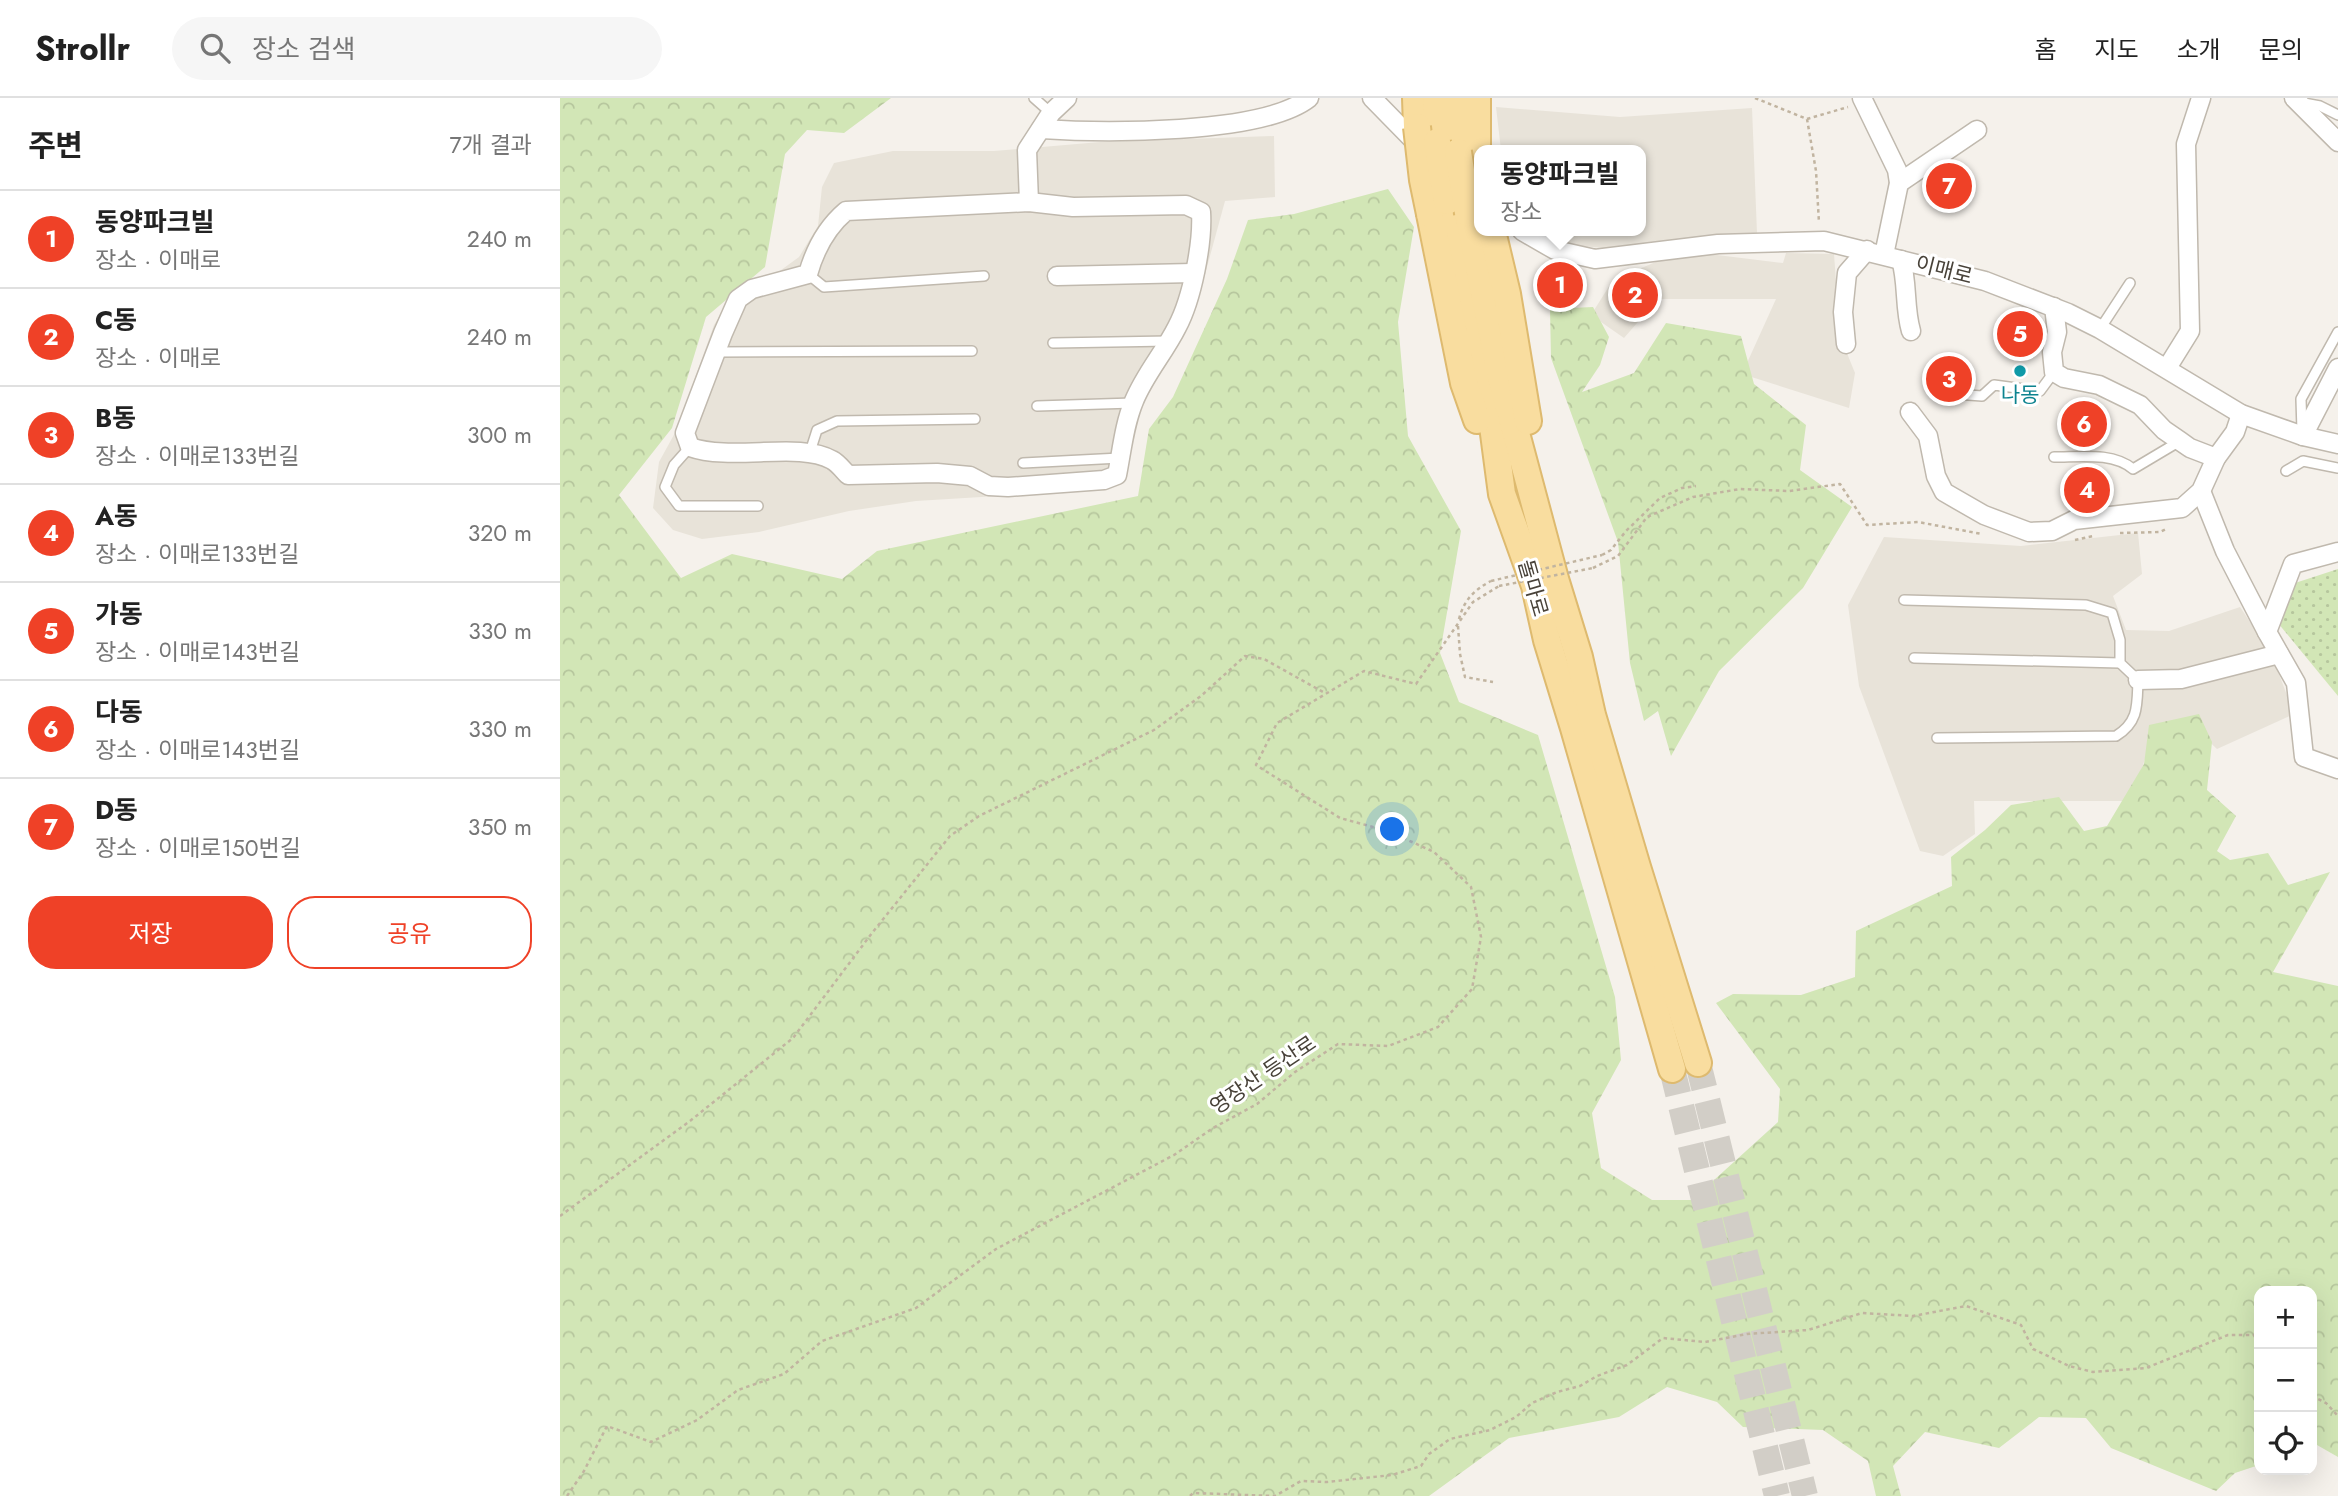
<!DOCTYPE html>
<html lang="ko">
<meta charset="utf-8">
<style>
body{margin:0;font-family:Jost,"Noto Sans KR",sans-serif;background:#f6f6f6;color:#222}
.controls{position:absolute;right:21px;bottom:21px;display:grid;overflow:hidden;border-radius:14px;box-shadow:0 7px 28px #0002}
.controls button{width:63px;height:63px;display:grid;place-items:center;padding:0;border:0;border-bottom:2px solid #e0e0e0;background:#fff;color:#222;font:35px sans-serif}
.you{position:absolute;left:833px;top:732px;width:24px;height:24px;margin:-18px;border:5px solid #fff;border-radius:50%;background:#1a73e8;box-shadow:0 0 0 10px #1a73e833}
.badge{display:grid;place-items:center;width:46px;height:46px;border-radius:50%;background:#ef4127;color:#fff;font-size:23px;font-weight:700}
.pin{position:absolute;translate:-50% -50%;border:4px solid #fff;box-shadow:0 2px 7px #0006}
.popup{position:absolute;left:914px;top:47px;width:172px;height:91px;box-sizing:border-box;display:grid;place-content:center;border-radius:14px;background:#fff;filter:drop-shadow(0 2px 5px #0005);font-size:23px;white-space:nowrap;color:#767676}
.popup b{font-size:26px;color:#222}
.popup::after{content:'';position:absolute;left:50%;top:100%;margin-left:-14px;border:14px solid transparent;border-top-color:#fff}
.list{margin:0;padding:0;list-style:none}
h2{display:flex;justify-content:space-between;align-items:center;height:91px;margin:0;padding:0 28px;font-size:30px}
h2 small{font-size:23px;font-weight:400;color:#767676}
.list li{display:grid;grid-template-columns:46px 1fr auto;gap:21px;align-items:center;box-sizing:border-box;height:98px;padding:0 28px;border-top:2px solid #e0e0e0}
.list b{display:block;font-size:26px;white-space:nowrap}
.list p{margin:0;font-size:23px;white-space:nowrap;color:#767676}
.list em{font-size:23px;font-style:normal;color:#767676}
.actions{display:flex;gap:14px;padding:21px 28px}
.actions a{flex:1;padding:16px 0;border:2px solid #ef4127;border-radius:28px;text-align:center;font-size:24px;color:#ef4127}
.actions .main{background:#ef4127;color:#fff}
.icon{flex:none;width:38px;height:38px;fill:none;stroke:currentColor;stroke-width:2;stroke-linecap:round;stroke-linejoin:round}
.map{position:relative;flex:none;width:1778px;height:1398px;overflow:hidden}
header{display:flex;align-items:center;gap:42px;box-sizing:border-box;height:98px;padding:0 35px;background:#fff;border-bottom:2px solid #e0e0e0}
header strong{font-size:33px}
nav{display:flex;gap:38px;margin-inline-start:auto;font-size:24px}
.search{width:490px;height:63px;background:#f6f6f6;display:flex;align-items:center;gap:18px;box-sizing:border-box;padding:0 24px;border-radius:38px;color:#767676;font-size:26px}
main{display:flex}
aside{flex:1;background:#fff}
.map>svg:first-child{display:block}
.residential{fill:#e8e3d9}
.grass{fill:url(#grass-dots)}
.forest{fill:url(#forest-crowns)}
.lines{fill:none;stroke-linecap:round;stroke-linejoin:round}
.primary-tunnel{stroke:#d2cec7;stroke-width:26;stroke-dasharray:26 13;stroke-linecap:butt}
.service-casing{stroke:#c0b9ae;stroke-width:12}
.minor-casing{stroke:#c0b9ae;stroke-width:21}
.primary-casing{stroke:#deba6f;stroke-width:30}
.path{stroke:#c1b4a0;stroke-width:2.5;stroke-dasharray:3.5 3.5;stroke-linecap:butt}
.service{stroke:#fff;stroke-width:9}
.minor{stroke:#fff;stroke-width:18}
.primary{stroke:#f9dd9f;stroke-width:26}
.primary-bridge-casing{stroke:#deba6f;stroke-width:30;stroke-linecap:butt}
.path-bridge{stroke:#c1b4a0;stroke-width:2.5;stroke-dasharray:3.5 3.5;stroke-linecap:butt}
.primary-bridge{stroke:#f9dd9f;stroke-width:26}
.culture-dot{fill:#0f9aa8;stroke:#fff;stroke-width:2.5}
.labels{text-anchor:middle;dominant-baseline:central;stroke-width:6;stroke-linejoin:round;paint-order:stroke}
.street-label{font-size:21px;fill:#484239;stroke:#fff}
.culture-label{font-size:21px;fill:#0d838f;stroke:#fff}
</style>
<header>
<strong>Strollr</strong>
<div class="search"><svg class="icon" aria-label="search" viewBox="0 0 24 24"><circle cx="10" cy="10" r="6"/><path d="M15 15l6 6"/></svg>장소 검색</div>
<nav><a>홈</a><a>지도</a><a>소개</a><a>문의</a></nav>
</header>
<main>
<aside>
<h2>주변<small>7개 결과</small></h2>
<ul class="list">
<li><span class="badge">1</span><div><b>동양파크빌</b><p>장소 · 이매로</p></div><em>240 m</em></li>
<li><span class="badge">2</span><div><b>C동</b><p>장소 · 이매로</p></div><em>240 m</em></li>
<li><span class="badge">3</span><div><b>B동</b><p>장소 · 이매로133번길</p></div><em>300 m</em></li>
<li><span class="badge">4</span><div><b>A동</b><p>장소 · 이매로133번길</p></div><em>320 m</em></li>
<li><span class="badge">5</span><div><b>가동</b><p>장소 · 이매로143번길</p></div><em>330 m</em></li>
<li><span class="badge">6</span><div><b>다동</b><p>장소 · 이매로143번길</p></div><em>330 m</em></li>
<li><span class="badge">7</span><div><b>D동</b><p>장소 · 이매로150번길</p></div><em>350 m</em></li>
</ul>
<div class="actions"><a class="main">저장</a><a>공유</a></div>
</aside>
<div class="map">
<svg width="1778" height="1398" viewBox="0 0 1778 1398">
<defs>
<pattern id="grass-dots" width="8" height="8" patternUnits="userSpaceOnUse" patternTransform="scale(1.75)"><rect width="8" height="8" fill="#d2e6b6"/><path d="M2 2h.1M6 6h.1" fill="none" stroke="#b6c69d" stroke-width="1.8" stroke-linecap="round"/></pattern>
<pattern id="forest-crowns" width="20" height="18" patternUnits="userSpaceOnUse" patternTransform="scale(1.75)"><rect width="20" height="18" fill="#d2e6b6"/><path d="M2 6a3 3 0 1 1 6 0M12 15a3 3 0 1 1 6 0" fill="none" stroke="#b6c69d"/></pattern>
</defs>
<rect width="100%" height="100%" fill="#f5f1eb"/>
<g class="residential">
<polygon points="936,9 1060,19 1192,10 1197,135 1088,145 1054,151 1010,147 986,141 976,133 1080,133 1080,52 941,52"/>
<polygon points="714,38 715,99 665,103 635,213 577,309 564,377 548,391 356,403 289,413 199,434 142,441 113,432 93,410 99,364 116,333 154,227 179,186 217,175 239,159 258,128 262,89 274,65 333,53 434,53 540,44"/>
<polygon points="1226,155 1274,156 1280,238 1295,275 1289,310 1182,276 1216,201 1098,201 1064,240 1031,217 1053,182 1098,163 1149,156 1223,165"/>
<polygon points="1578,435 1582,476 1553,498 1566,532 1609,533 1680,509 1711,555 1734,616 1657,651 1634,629 1594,634 1571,703 1414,703 1415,736 1383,758 1360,753 1299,588 1288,507 1324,439 1461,448"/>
</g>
<polygon class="grass" points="1778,471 1778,598 1718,525 1732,486"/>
<g class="forest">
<polygon points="0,0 331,0 284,35 247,32 225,56 205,169 146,219 112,330 59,397 121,480 172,456 282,481 317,453 578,398 589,331 613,299 667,181 688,122 734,116 828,91 854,129 838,224 848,338 901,433 880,555 899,604 978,637 1055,899 1061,962 1032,1015 1041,1070 1092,1102 1132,1102 1218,1024 1220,991 1156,905 1173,896 1241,897 1295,879 1296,833 1392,788 1391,759 1425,732 1451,707 1499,699 1524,733 1547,728 1584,666 1589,627 1639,616 1652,644 1647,692 1676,718 1657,753 1670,762 1708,755 1728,787 1770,774 1713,874 1778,888 1778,1359 1757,1347 1752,1349 1752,1193 1699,1193 1699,1367 1675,1375 1656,1393 1551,1350 1526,1320 1479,1319 1439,1350 1365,1334 1333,1368 1341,1398 1316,1398 1308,1363 1263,1332 1183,1329 1157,1304 1107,1289 1059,1319 949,1340 869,1398 0,1398"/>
<polygon points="1033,209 1049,239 1040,267 1022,294 1074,275 1106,225 1181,238 1194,286 1246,327 1240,372 1292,409 1243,490 1159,573 1111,658 1098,613 1084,623 1070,565 1058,444 991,260 990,211"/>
</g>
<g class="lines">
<g class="primary-tunnel">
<polyline points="1138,965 1245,1398"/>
<polyline points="1112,971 1217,1398"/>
</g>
<defs>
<g id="service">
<polyline points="474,0 491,15"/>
<polyline points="1744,5 1760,8 1778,17"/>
<polyline points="248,176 264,189 424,178"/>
<polyline points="1540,231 1570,185"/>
<polyline points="493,245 609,243"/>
<polyline points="156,254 412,253"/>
<polyline points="1381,295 1422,298 1434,287 1480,293 1494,274"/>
<polyline points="477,308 573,305"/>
<polyline points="1742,333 1741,301 1778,234"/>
<polyline points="130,349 114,367 105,389 119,408 198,408"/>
<polyline points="250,354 257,332 277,323 415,321"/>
<path d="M 1494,359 C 1520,359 1553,354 1573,371 L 1620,343"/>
<polyline points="463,365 560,360"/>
<polyline points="1726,373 1743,363 1778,370"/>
<path d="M 1344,502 L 1526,507 L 1552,515 L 1560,542 L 1560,565 L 1578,582 C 1577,607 1579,624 1556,638 L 1377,640"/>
<polyline points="1354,560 1560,565"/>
</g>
<g id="minor">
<polyline points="812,0 861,50"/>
<polyline points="1302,0 1337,72 1339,85 1324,157"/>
<polyline points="1734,0 1778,44"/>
<path d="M 481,31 C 541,35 702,37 749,0"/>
<polyline points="1339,85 1417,32"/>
<path d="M 469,104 L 513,109 L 626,107 L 641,114 C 643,145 632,201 617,229 C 604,255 585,276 574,303 C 564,327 562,352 557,377 L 544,382 L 448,389 L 429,388 L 410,378 L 377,375 L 288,377 C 283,372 278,365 272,362 C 239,343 172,364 130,349 L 125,335 L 163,235 L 178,201 L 192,191 L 248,176 C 255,151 266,130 286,113 Z"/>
<polyline points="469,104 467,52 491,15 507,0"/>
<polyline points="962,133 995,152 1035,161 1158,146 1264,143 1425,183 1508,215 1540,231 1681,316 1743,338 1778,346"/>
<path d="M 1341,162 C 1348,185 1344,209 1351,233"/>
<polyline points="497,178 633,175"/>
<polyline points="1494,209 1497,234 1492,254 1494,274 1504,280 1539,287 1580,307 1604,332 1620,343 1630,350 1656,360"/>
<polyline points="1286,246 1283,214 1287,175 1307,152"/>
<polyline points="1607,270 1630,233 1626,46 1641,0"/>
<polyline points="1350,314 1368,338 1376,378 1384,394 1424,417 1469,434 1492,433 1514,422 1622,410 1641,393 1656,360 1675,334 1681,316"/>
<polyline points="1743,338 1778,270"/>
<polyline points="1641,393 1665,453 1707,534"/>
<polyline points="1778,454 1733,466 1707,534 1736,585 1744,659 1778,671"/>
<polyline points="1578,582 1621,581 1719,556"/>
</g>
<g id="primary">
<polyline points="856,0 857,29"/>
<polyline points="876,0 877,44"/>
<polyline points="898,0 898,54"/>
<polyline points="917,0 917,48 920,64"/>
<polyline points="887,103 912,237 933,328 942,396 975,488 987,542 1014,630 1112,971"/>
<polyline points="908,115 941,279 995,481 1019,559 1032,617 1077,769 1138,965"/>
<polyline points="870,116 904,285 917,322"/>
<polyline points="932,133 947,196 968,323"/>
</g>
</defs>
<use href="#service" class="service-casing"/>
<use href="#minor" class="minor-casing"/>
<use href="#primary" class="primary-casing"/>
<g class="path">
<polyline points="1195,0 1247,21 1256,73 1259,125"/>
<polyline points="1247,21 1288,9"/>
<polyline points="1560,435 1600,434 1608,430"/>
<polyline points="1515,442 1533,438"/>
<polyline points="1042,457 1051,452 1066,433 1100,400 1122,390 1136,388"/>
<polyline points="1033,470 1058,458 1087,419 1133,399 1180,391 1229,393 1280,386 1307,427 1358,424 1422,436"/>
<path d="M 899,521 C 904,502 914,492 931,483"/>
<polyline points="898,528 900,556 905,579 933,584"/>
<polyline points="0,1118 130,1023 233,940 312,835 390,738 419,718 594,632 641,598 685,558 704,561 763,594"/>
<polyline points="1752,1298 1766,1305 1778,1318"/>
<polyline points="7,1398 24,1373 47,1328 91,1344 137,1322 178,1292 224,1276 262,1243 356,1210 436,1151 614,1057 653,1030 697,1006 735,974 778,946 828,948 878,929 912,891 921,839 911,789 874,754 828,733 780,720 696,667 717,625 804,573 856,586 913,504 939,488"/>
<polyline points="630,1398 633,1395 715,1398 741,1383 767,1384 832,1377 861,1368 869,1356 890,1341 930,1332 956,1319 972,1305 997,1294 1020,1288 1037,1278 1067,1267 1103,1240 1145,1244 1187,1236 1248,1232 1302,1215 1353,1218 1406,1208 1461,1227 1473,1251 1509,1268 1533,1274 1586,1270 1668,1237 1699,1237"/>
</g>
<use href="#service" class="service"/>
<use href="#minor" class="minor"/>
<use href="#primary" class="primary"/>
<defs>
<g id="primary-bridge">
<polyline points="857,29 863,82 870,116"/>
<polyline points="877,44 887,103"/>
<polyline points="898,54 908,115"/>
</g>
</defs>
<use href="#primary-bridge" class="primary-bridge-casing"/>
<g class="path-bridge">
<polyline points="931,483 1042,457"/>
<polyline points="939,488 1033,470"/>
</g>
<use href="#primary-bridge" class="primary-bridge"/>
</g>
<circle class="culture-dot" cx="1460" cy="273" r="7"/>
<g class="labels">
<g class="street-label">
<text transform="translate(1384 172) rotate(14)">이매로</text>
<text transform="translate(973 490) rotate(74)">돌마로</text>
<text transform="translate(703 977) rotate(-34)">영장산 등산로</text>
</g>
<g class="culture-label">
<text x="1460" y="297">나동</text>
</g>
</g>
</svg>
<div class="controls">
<button>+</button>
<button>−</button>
<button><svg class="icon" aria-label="locate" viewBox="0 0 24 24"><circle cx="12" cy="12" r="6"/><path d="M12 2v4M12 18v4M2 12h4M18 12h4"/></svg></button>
</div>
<div class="you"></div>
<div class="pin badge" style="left:1000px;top:187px">1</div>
<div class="popup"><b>동양파크빌</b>장소</div>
<div class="pin badge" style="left:1075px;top:197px">2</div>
<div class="pin badge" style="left:1389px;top:281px">3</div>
<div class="pin badge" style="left:1527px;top:392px">4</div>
<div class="pin badge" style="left:1460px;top:236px">5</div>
<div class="pin badge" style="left:1524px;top:326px">6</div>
<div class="pin badge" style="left:1389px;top:88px">7</div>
</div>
</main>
